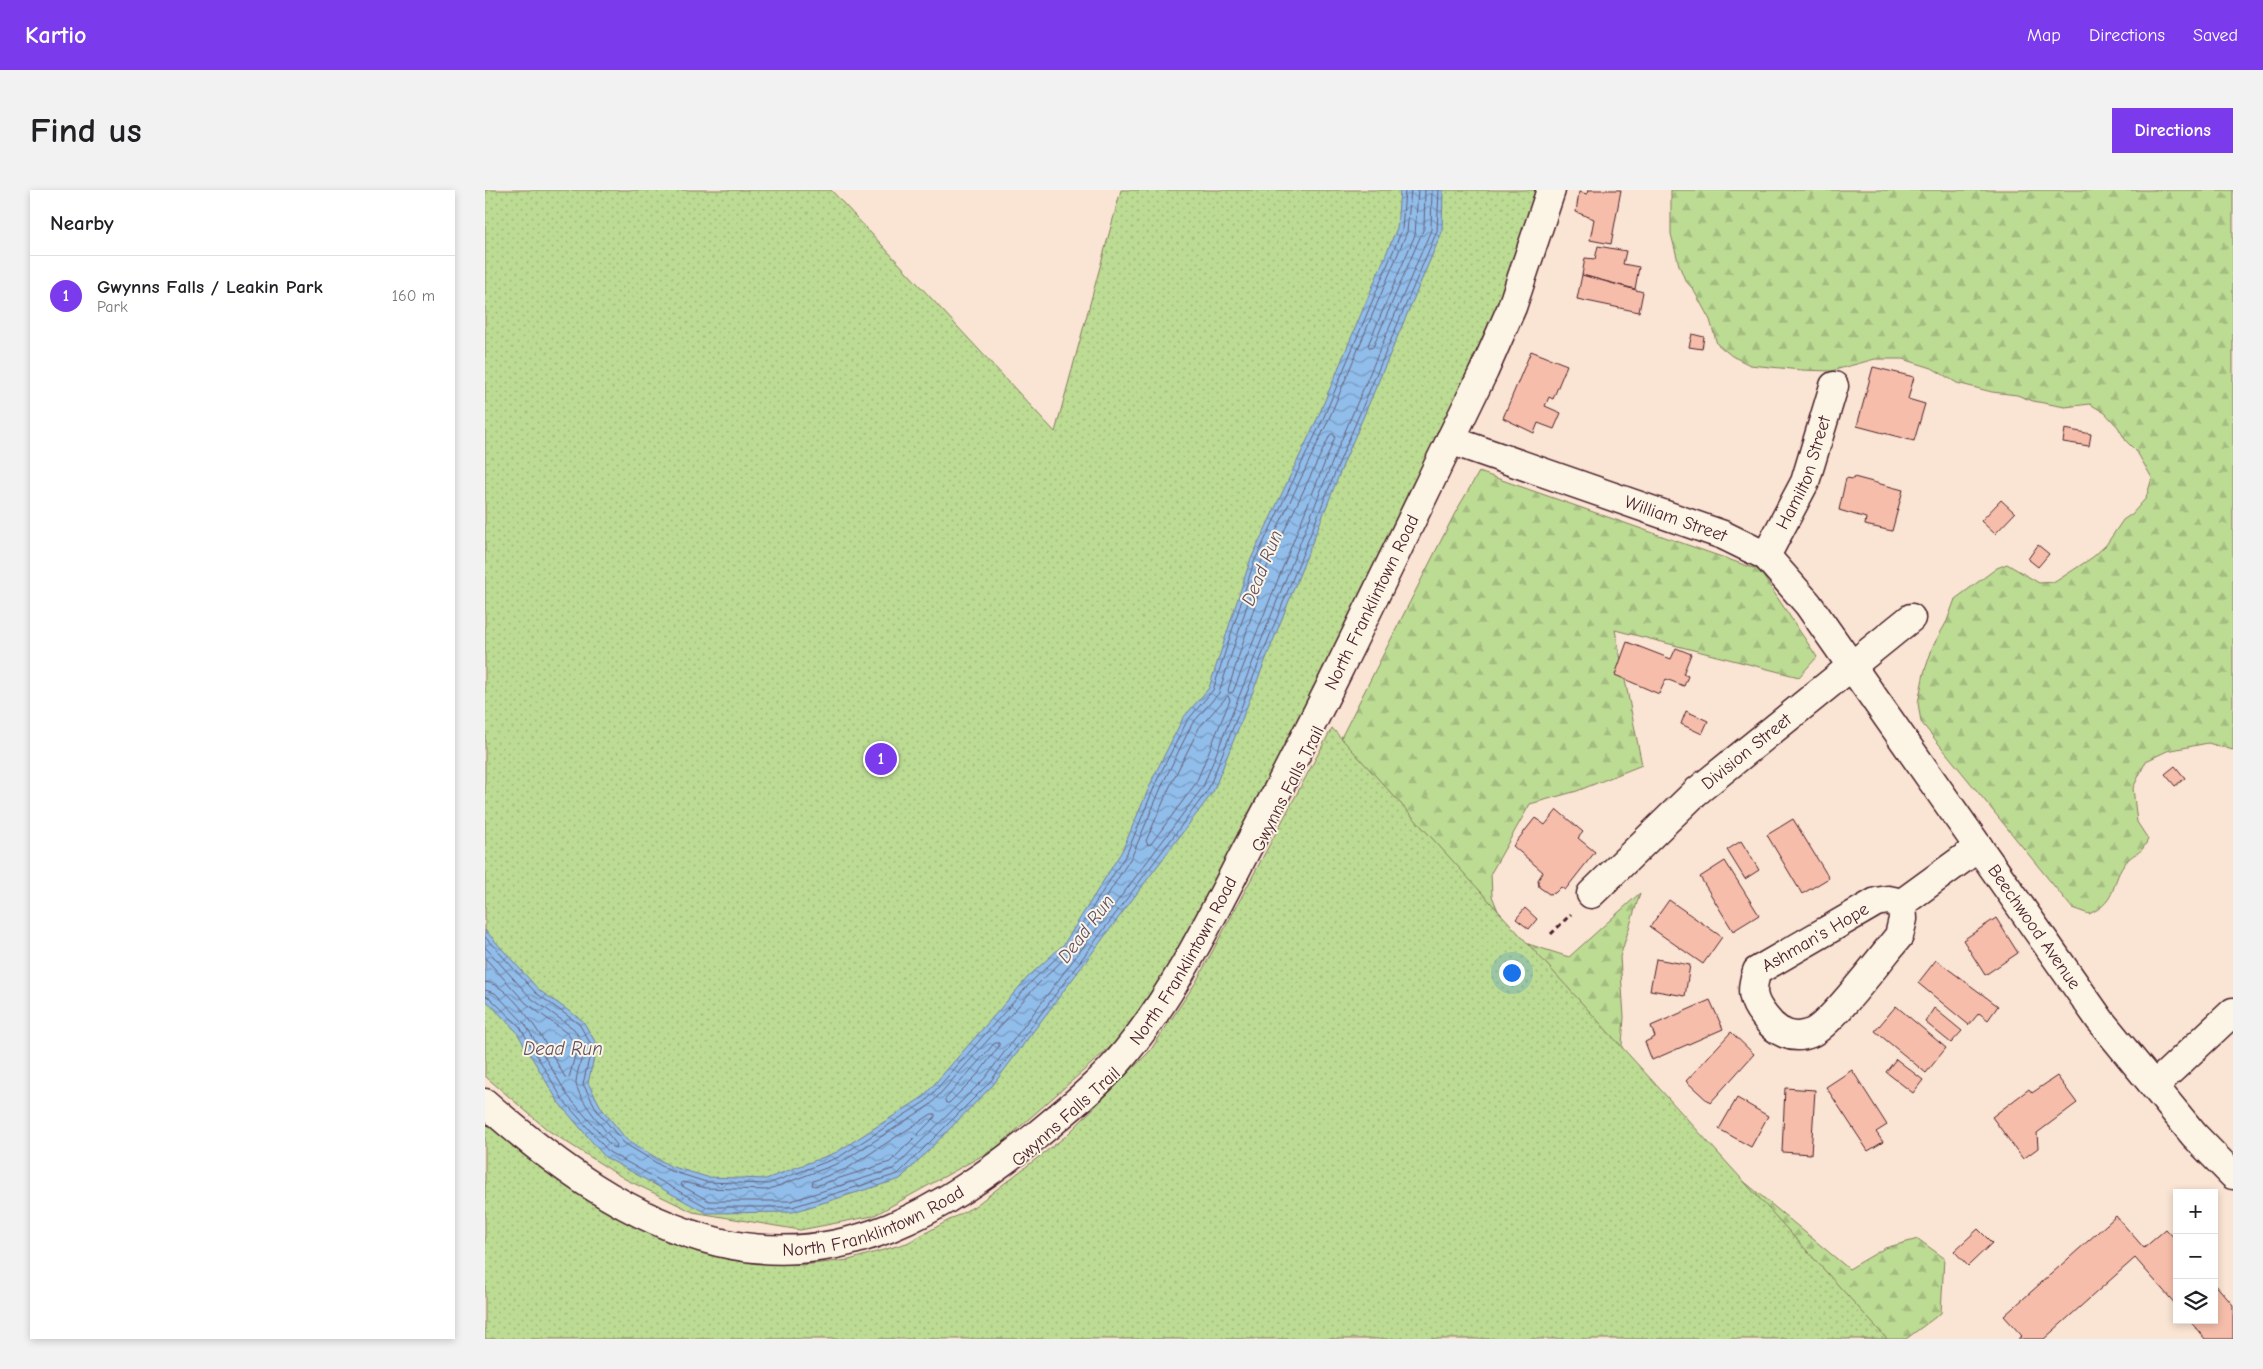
<!DOCTYPE html>
<meta charset="utf-8">
<style>
body{margin:0;font-family:"Comic Neue",sans-serif;background:#f2f2f2;color:#202124}
.controls{position:absolute;right:15px;bottom:15px;display:grid;overflow:hidden;border-radius:0px;box-shadow:0 2px 8px #0003}
.controls button{width:45px;height:45px;display:grid;place-items:center;padding:0;border:0;border-bottom:1px solid #e0e0e0;background:#fff;color:#202124;font:25px sans-serif}
.you{position:absolute;left:1026px;top:782px;width:18px;height:18px;margin:-12px;border:4px solid #fff;border-radius:50%;background:#1a73e8;box-shadow:0 0 0 8px #1a73e833}
.badge{display:grid;place-items:center;width:32px;height:32px;border-radius:50%;background:#7c3aed;color:#fff;font-size:16px;font-weight:700}
.pin{position:absolute;translate:-50% -50%;border:2px solid #fff;box-shadow:0 1px 5px #0006}
.list{margin:0;padding:0;list-style:none}
h2{display:flex;justify-content:space-between;align-items:center;height:65px;margin:0;padding:0 20px;font-size:21px}
h2 small{font-size:16px;font-weight:400;color:#757577}
.list li{display:grid;grid-template-columns:32px 1fr auto;gap:15px;align-items:center;box-sizing:border-box;height:80px;padding:0 20px;border-top:1px solid #e0e0e0}
.list b{display:block;font-size:19px;white-space:nowrap}
.list p{margin:0;font-size:16px;white-space:nowrap;color:#757577}
.list em{font-size:16px;font-style:normal;color:#757577}
.icon{flex:none;width:28px;height:28px;fill:none;stroke:currentColor;stroke-width:2;stroke-linecap:round;stroke-linejoin:round}
.map{position:relative;flex:none;width:1748px;height:1149px;overflow:hidden;border-radius:0px}
header{display:flex;align-items:center;gap:30px;box-sizing:border-box;height:70px;padding:0 25px;background:#7c3aed;color:#fff}
header strong{font-size:24px}
nav{display:flex;gap:28px;margin-inline-start:auto;font-size:18px}
.intro{display:flex;align-items:center;justify-content:space-between;box-sizing:border-box;height:120px;padding:0 30px}
h1{margin:0;font-size:35px}
.button{padding:12px 22px;border-radius:0px;background:#7c3aed;color:#fff;font-size:18px;font-weight:700}
main{display:flex;gap:30px;padding:0 30px}
aside{flex:1;background:#fff;border-radius:0px;box-shadow:0 2px 8px #0003}
.map>svg:first-child{display:block}
.forest{fill:url(#forest-firs);stroke:#837d5f}
.park{fill:url(#park-dots);stroke:#837d5f}
.water{fill:url(#water-waves);stroke:#747e9e}
.lines{fill:none;stroke-linecap:round;stroke-linejoin:round}
.shore{stroke:#665e77;stroke-width:1}
.building{fill:#f6beaa;stroke:#4a1f2b}
.minor-casing{stroke:#4a1f2b;stroke-width:31}
.path{stroke:#4a1f2b;stroke-width:3;stroke-dasharray:5 4;stroke-linecap:butt}
.minor{stroke:#fcf5e5;stroke-width:28}
.labels{text-anchor:middle;dominant-baseline:central;stroke-width:4;stroke-linejoin:round;paint-order:stroke}
.street-label{font-size:18px;fill:#4a1f2b;stroke:#fcf5e5}
.water-label{font-size:19px;font-style:italic;fill:#5f4e64;stroke:#fcf5e5}
</style>
<header>
<strong>Kartio</strong>
<nav><a>Map</a><a>Directions</a><a>Saved</a></nav>
</header>
<div class="intro"><h1>Find us</h1><a class="button">Directions</a></div>
<main>
<aside>
<h2>Nearby<small></small></h2>
<ul class="list">
<li><span class="badge">1</span><div><b>Gwynns Falls / Leakin Park</b><p>Park</p></div><em>160 m</em></li>
</ul>
</aside>
<div class="map">
<svg width="1748" height="1149" viewBox="0 0 1748 1149">
<defs>
<pattern id="forest-firs" width="22" height="20" patternUnits="userSpaceOnUse" patternTransform="scale(1.25)"><rect width="22" height="20" fill="#bcdb93"/><path d="M5 1l3.5 6h-7zM16 11l3.5 6h-7z" fill="#a3bc7f"/></pattern>
<pattern id="park-dots" width="8" height="8" patternUnits="userSpaceOnUse" patternTransform="scale(1.25)"><rect width="8" height="8" fill="#bcdb93"/><path d="M2 2h.1M6 6h.1" fill="none" stroke="#a3bc7f" stroke-width="1.8" stroke-linecap="round"/></pattern>
<pattern id="water-waves" width="16" height="10" patternUnits="userSpaceOnUse" patternTransform="scale(1.25)"><rect width="16" height="10" fill="#90bdea"/><path d="M0 5q4-4 8 0t8 0" fill="none" stroke="#7899be"/></pattern>
</defs>
<rect width="100%" height="100%" fill="#fae4d3"/>
<filter id="ink" filterUnits="userSpaceOnUse"><feTurbulence type="fractalNoise" baseFrequency=".02" numOctaves="2"/><feDisplacementMap in="SourceGraphic" scale="10" xChannelSelector="R" yChannelSelector="G"/><feConvolveMatrix kernelMatrix="1 2 1 2 8 2 1 2 1" color-interpolation-filters="sRGB"/></filter>
<g filter="url(#ink)">
<g class="forest">
<path d="M 1186,0 L 1748,0 L 1748,560 L 1723,553 L 1682,561 L 1661,571 L 1648,598 L 1652,632 L 1663,649 C 1656,666 1652,660 1642,671 C 1624,692 1635,710 1604,724 L 1587,718 L 1436,532 L 1433,513 L 1439,483 L 1448,456 L 1462,431 L 1470,409 L 1512,378 L 1522,374 L 1554,393 L 1570,392 L 1608,367 L 1621,355 L 1638,330 L 1647,324 L 1661,308 L 1667,288 L 1652,262 L 1641,251 L 1633,237 L 1620,223 L 1605,214 L 1580,217 L 1548,211 L 1532,205 L 1507,202 L 1472,193 L 1447,178 L 1418,169 L 1390,169 L 1346,181 L 1316,180 L 1265,175 L 1247,166 L 1232,154 L 1225,130 L 1208,99 L 1200,90 L 1194,75 L 1186,44 Z"/>
<polygon points="994,282 1274,380 1332,467 1314,487 1130,440 1157,575 1092,601 1045,614 1006,683 1007,706 1024,748 1084,767 1155,703 1135,767 1139,827 1136,869 1189,933 1364,1079 1400,1058 1433,1049 1459,1068 1456,1123 1421,1149 1376,1149 826,607 970,323"/>
</g>
<g class="park">
<polygon points="0,0 346,0 570,242 636,0 1053,0 1018,103 896,369 688,770 632,851 511,958 388,1026 315,1040 208,1022 140,989 64,941 0,886"/>
<polygon points="847,538 1402,1149 0,1149 0,930 34,961 145,1034 243,1069 317,1075 364,1070 422,1053 490,1016 581,946 665,861 711,792"/>
</g>
<polygon class="water" points="915,0 958,0 957,42 860,270 728,602 508,895 415,989 308,1022 221,1023 120,967 74,913 31,841 0,809 0,740 54,800 98,831 112,855 103,893 117,919 142,950 185,976 222,987 281,989 352,962 438,907 543,787 579,754 637,661 669,586 698,528 724,498 765,371 833,227 912,38"/>
<g class="lines">
<g class="shore">
<polyline points="926,0 922,42 843,231 775,375 734,503 707,534 679,591 647,666 588,760 552,795 445,915 357,972 282,1000 221,998 198,992 196,994 197,996 224,1011 306,1011 408,979 500,888 718,597 850,265 946,40 947,0"/>
<polyline points="933,0 930,45 883,155 885,158 888,157 939,38 940,0"/>
<polygon points="848,244 850,247 748,502 744,503 743,500 782,377 845,245"/>
<polygon points="743,506 745,510 711,593 666,654 663,655 661,651 686,594 714,538"/>
<polyline points="0,747 51,803 94,834 107,856 98,894 113,922 139,953 183,980 221,992 283,994 354,967 441,911 547,791 582,758 642,663 673,588 702,531 728,500 769,372 838,229 917,40 920,0"/>
<path d="M 0,757 L 46,808 L 89,839 L 100,857 C 97,868 92,881 91,892 C 91,907 122,942 132,955 L 131,958 L 127,957 L 83,906 L 40,834 L 10,803 L 0,800"/>
<path d="M 0,768 L 41,813 L 83,844 L 92,858 L 84,888 L 80,887 C 66,863 30,794 0,792"/>
<polyline points="0,806 5,808 35,837 78,910 124,962 222,1017 307,1017 413,984 505,892 723,600 856,268 952,41 954,0"/>
<polygon points="510,853 514,853 514,856 494,883 464,913 461,913 460,910"/>
<polygon points="447,924 450,924 450,927 405,972 330,996 327,995 328,991 361,979"/>
</g>
</g>
<g class="building">
<polygon points="1103,0 1136,0 1126,54 1105,50 1109,29 1091,22 1094,2 1102,4"/>
<polygon points="1113,56 1141,61 1138,74 1154,77 1150,99 1097,85 1100,68 1110,69"/>
<polygon points="1097,85 1158,102 1154,122 1092,109"/>
<polygon points="1207,144 1219,147 1217,159 1204,157"/>
<polygon points="1046,161 1082,175 1068,209 1064,207 1060,216 1076,223 1069,239 1053,233 1049,243 1018,228"/>
<polygon points="1388,177 1429,187 1423,209 1440,214 1429,251 1372,236"/>
<polygon points="1580,239 1606,244 1604,256 1578,252"/>
<polygon points="1369,287 1418,300 1407,341 1380,335 1381,328 1354,320 1361,288 1368,289"/>
<polygon points="1516,310 1530,323 1510,344 1496,331"/>
<polygon points="1553,355 1564,364 1553,377 1543,369"/>
<polygon points="1142,452 1186,469 1191,458 1206,464 1198,484 1203,486 1199,496 1181,489 1174,504 1130,485"/>
<polygon points="1201,521 1223,531 1217,544 1196,534"/>
<polygon points="1690,576 1700,588 1690,596 1680,584"/>
<polygon points="1072,620 1098,642 1093,648 1110,662 1080,700 1076,697 1070,703 1064,704 1054,697 1053,690 1058,682 1028,656 1050,628 1060,635"/>
<polygon points="1308,629 1344,688 1317,704 1282,645"/>
<polygon points="1256,651 1274,680 1260,689 1242,660"/>
<polygon points="1240,671 1274,725 1248,741 1215,687"/>
<polygon points="1184,710 1237,747 1218,774 1165,737"/>
<polygon points="1040,718 1052,729 1044,739 1031,729"/>
<polygon points="1511,728 1533,763 1500,785 1478,750"/>
<polygon points="1171,769 1205,775 1200,806 1165,800"/>
<polygon points="1451,770 1513,816 1503,830 1494,823 1484,835 1433,793"/>
<polygon points="1225,810 1238,839 1167,870 1160,852 1170,847 1166,836"/>
<polygon points="1411,816 1461,858 1441,883 1390,841"/>
<polygon points="1449,818 1477,841 1466,853 1440,832"/>
<polygon points="1246,842 1269,864 1225,913 1201,891"/>
<polygon points="1411,869 1438,890 1428,903 1401,882"/>
<polygon points="1367,880 1402,935 1391,942 1398,952 1383,961 1341,897"/>
<polygon points="1572,886 1592,913 1552,943 1553,958 1538,969 1507,927 1544,899 1547,903"/>
<polygon points="1300,898 1330,900 1326,964 1297,962"/>
<polygon points="1252,908 1283,926 1266,957 1234,939"/>
<polygon points="1631,1026 1659,1058 1681,1039 1692,1051 1692,1116 1650,1068 1559,1149 1533,1149 1537,1146 1519,1126"/>
<polygon points="1493,1039 1507,1053 1483,1076 1469,1061"/>
<polygon points="1729,1093 1748,1115 1748,1149 1720,1149 1704,1130 1729,1130"/>
</g>
<g class="lines">
<defs>
<g id="minor">
<path id="s1" d="M 965,250 L 1238,345 L 1281,366 L 1323,414 L 1615,830 L 1709,945 L 1748,985"/>
<path id="s2" d="M 1281,366 L 1320,292 L 1349,196"/>
<path id="s3" d="M 1106,704 L 1211,602 L 1426,428"/>
<path id="s4" d="M 1417,713 L 1418,729 L 1414,746 C 1398,765 1345,836 1326,843 C 1307,851 1291,842 1280,827 C 1267,811 1265,801 1272,781 L 1391,712 L 1403,710 L 1417,713 L 1494,657"/>
<polyline points="1669,896 1748,822"/>
<path id="s5" d="M 0,913 C 68,973 143,1030 233,1052 C 358,1082 459,1020 552,945 C 583,919 616,893 641,862 C 694,797 730,719 769,645 C 850,493 923,336 999,181 L 1027,117 L 1066,0"/>
</g>
</defs>
<use href="#minor" class="minor-casing"/>
<polyline class="path" points="1066,744 1086,724"/>
<use href="#minor" class="minor"/>
</g>
</g>
<g class="labels">
<g class="street-label">
<text stroke="none"><textPath href="#s2" startOffset="92">Hamilton Street</textPath></text>
<text stroke="none"><textPath href="#s1" startOffset="239">William Street</textPath></text>
<text stroke="none"><textPath href="#s5" startOffset="1259">North Franklintown Road</textPath></text>
<text stroke="none"><textPath href="#s3" startOffset="211">Division Street</textPath></text>
<text transform="translate(803 599) rotate(-63)">Gwynns Falls Trail</text>
<text stroke="none"><textPath href="#s1" startOffset="795">Beechwood Avenue</textPath></text>
<text stroke="none"><textPath href="#s4" startOffset="335">Ashman's Hope</textPath></text>
<text stroke="none"><textPath href="#s5" startOffset="854">North Franklintown Road</textPath></text>
<text transform="translate(581 927) rotate(-42)">Gwynns Falls Trail</text>
<text stroke="none"><textPath href="#s5" startOffset="435">North Franklintown Road</textPath></text>
</g>
<g class="water-label">
<text transform="translate(777 378) rotate(-68)">Dead Run</text>
<text transform="translate(601 739) rotate(-53)">Dead Run</text>
<text x="78" y="859">Dead Run</text>
</g>
</g>
</svg>
<div class="controls">
<button>+</button>
<button>−</button>
<button><svg class="icon" aria-label="layers" viewBox="0 0 24 24"><path d="M12 4l9 5-9 5-9-5zM3 14l9 5 9-5"/></svg></button>
</div>
<div class="you"></div>
<div class="pin badge" style="left:396px;top:569px">1</div>
</div>
</main>
